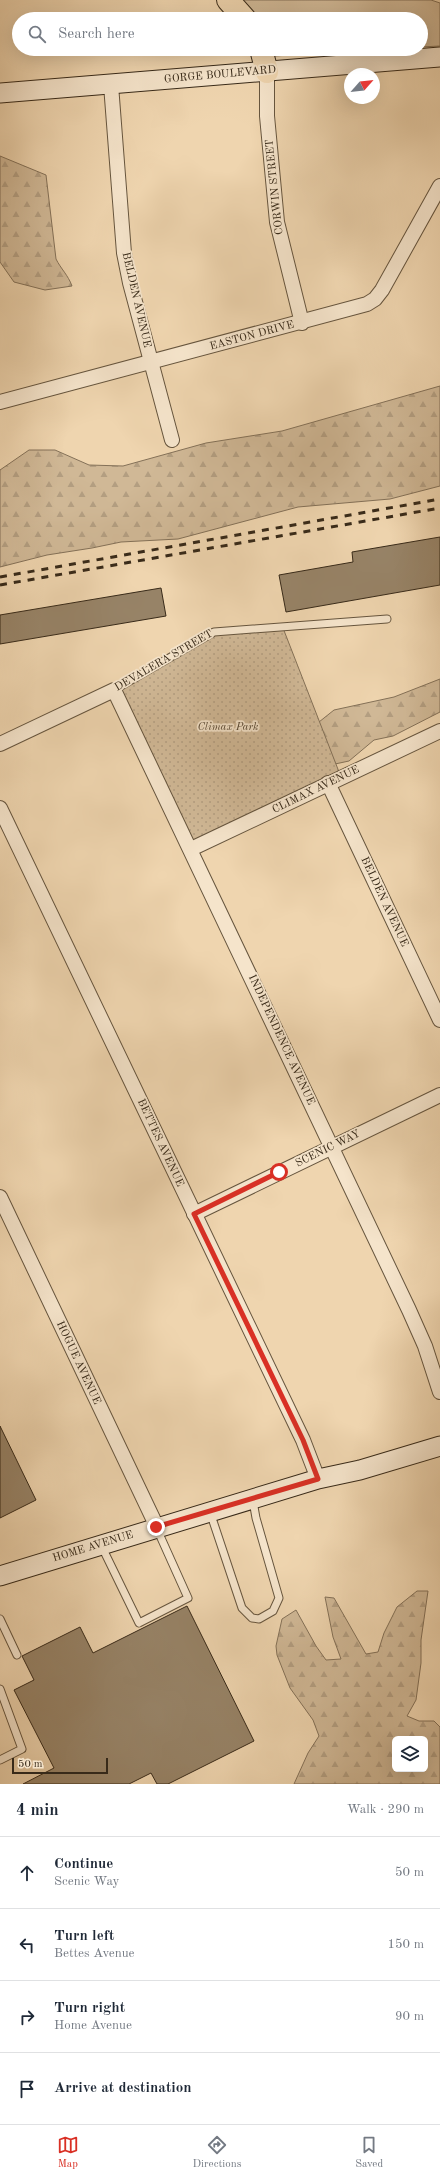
<!DOCTYPE html>
<meta charset="utf-8">
<style>
body{margin:0;font-family:"Old Standard TT",serif;background:#f6f6f7;color:#1f2937}
.controls{position:absolute;right:12px;bottom:12px;display:grid;overflow:hidden;border-radius:6px;box-shadow:0 4px 16px #0002}
.controls button{width:36px;height:36px;display:grid;place-items:center;padding:0;border:0;border-bottom:1px solid #e0e1e3;background:#fff;color:#1f2937;font:20px sans-serif}
.compass{position:absolute;left:344px;top:68px;width:36px;height:36px;border-radius:50%;background:#fff;box-shadow:0 4px 16px #0002;rotate:63deg}
.scale{position:absolute;left:12px;bottom:10px;width:96px;box-sizing:border-box;padding-left:4px;border:2px solid #382a19;border-top:0;font-size:11px;line-height:14px;white-space:nowrap;color:#382a19;-webkit-text-stroke:3px #f5e4cb;paint-order:stroke}
.stop{position:absolute;width:12px;height:12px;margin:-9px;border:3px solid #d93025;border-radius:50%;background:#fff}
.stop.end{background:#d93025;border-color:#fff;box-shadow:0 1px 4px #0008}
.list{margin:0;padding:0;list-style:none}
h2{display:flex;justify-content:space-between;align-items:center;height:52px;margin:0;padding:0 16px;font-size:17px}
h2 small{font-size:13px;font-weight:400;color:#747a83}
.list li{display:grid;grid-template-columns:26px 1fr auto;gap:12px;align-items:center;box-sizing:border-box;height:72px;padding:0 16px;border-top:1px solid #e0e1e3}
.list b{display:block;font-size:15px;white-space:nowrap}
.list p{margin:0;font-size:13px;white-space:nowrap;color:#747a83}
.list em{font-size:13px;font-style:normal;color:#747a83}
.icon{flex:none;width:22px;height:22px;fill:none;stroke:currentColor;stroke-width:2;stroke-linecap:round;stroke-linejoin:round}
.map{position:relative;flex:none;width:440px;height:1784px;overflow:hidden}
.search{position:absolute;background:#fff;box-shadow:0 4px 16px #0002;left:12px;right:12px;top:12px;height:44px;display:flex;align-items:center;gap:10px;box-sizing:border-box;padding:0 14px;border-radius:22px;color:#747a83;font-size:15px}
.sheet{height:340px;background:#fff}
nav{display:flex;justify-content:space-around;align-items:center;box-sizing:border-box;height:56px;border-top:1px solid #e0e1e3;background:#fff;font-size:11px;color:#747a83}
nav a{display:grid;justify-items:center;gap:2px}
nav .on{color:#d93025}
.map>svg:first-child{display:block}
.green{fill:#d0b896;stroke:#847158}
.forest{fill:url(#forest-firs);stroke:#847158;fill-rule:evenodd}
.park{fill:url(#park-dots);stroke:#847158}
.building{fill:#978367;stroke:#382a19}
.lines{fill:none;stroke-linecap:round;stroke-linejoin:round}
.lane-casing{stroke:#66553e;stroke-width:9}
.street-casing{stroke:#66553e;stroke-width:16}
.secondary-casing{stroke:#382a19;stroke-width:21}
.highway-casing{stroke:#382a19;stroke-width:24}
.lane{stroke:#f5e4cb;stroke-width:7}
.street{stroke:#f5e4cb;stroke-width:14}
.secondary{stroke:#f5e4cb;stroke-width:19}
.highway{stroke:#efd5af;stroke-width:22}
.rail{stroke:#382a19;stroke-width:3;stroke-dasharray:7 7;stroke-linecap:butt}
.route{stroke:#d93025;stroke-width:5}
.labels{text-anchor:middle;dominant-baseline:central;stroke-width:3.5;stroke-linejoin:round;paint-order:stroke}
.street-label{font-size:11px;fill:#382a19;stroke:#f5e4cb}
.park-label{font-size:11px;font-style:italic;fill:#564632;stroke:#f5e4cb}
</style>
<div class="map">
<svg width="440" height="1784" viewBox="0 0 440 1784">
<defs>
<pattern id="forest-firs" width="22" height="20" patternUnits="userSpaceOnUse"><rect width="22" height="20" fill="#d0b896"/><path d="M5 1l3.5 6h-7zM16 11l3.5 6h-7z" fill="#b39e81"/></pattern>
<pattern id="park-dots" width="8" height="8" patternUnits="userSpaceOnUse"><rect width="8" height="8" fill="#d0b896"/><path d="M2 2h.1M6 6h.1" fill="none" stroke="#b39e81" stroke-width="1.8" stroke-linecap="round"/></pattern>
</defs>
<rect width="100%" height="100%" fill="#efd5af"/>
<filter id="stains"><feTurbulence type="fractalNoise" baseFrequency=".005" numOctaves="4"/><feColorMatrix values="0 0 0 0 .2 0 0 0 0 .09 0 0 0 0 .02 0 0 0 .5 -.17"/></filter>
<radialGradient id="worn" r=".72"><stop offset=".6" stop-color="#630" stop-opacity="0"/><stop offset="1" stop-color="#630" stop-opacity=".3"/></radialGradient>
<g class="green">
<polygon points="241,0 431,0 440,3 440,46 421,47 421,19 254,19"/>
<polygon points="270,49 388,49 274,56"/>
</g>
<g class="forest">
<path d="M 0,156 L 46,175 L 56,259 C 61,269 68,275 72,286 L 45,290 L 14,282 L 0,262 Z"/>
<polygon points="440,386 440,486 390,499 298,507 178,539 121,542 92,548 47,555 0,567 0,470 29,450 55,450 89,465 123,466 206,443 282,431"/>
<polygon points="440,679 440,712 393,736 374,740 349,761 335,764 319,722 334,710 394,697"/>
<path d="M 417,1591 L 428,1591 L 421,1640 L 421,1663 L 416,1700 L 407,1716 L 419,1721 L 434,1721 L 440,1727 L 440,1784 L 294,1784 L 308,1753 L 319,1736 L 313,1720 L 290,1688 L 277,1655 L 276,1646 L 282,1619 L 296,1610 L 316,1646 L 326,1660 L 341,1659 L 333,1637 L 325,1597 L 334,1598 L 366,1654 L 378,1652 L 384,1633 L 397,1607 ZM 395,1739 L 425,1739 L 425,1769 L 395,1769 Z"/>
</g>
<polygon class="park" points="283,628 341,777 191,849 114,690 214,632"/>
<g class="building">
<polygon points="440,537 440,585 286,612 279,575 353,562 352,552"/>
<polygon points="161,588 166,616 0,644 0,615"/>
<polygon points="0,1426 36,1500 0,1518"/>
<polygon points="187,1606 254,1741 168,1784 157,1784 151,1773 129,1784 23,1784 54,1768 14,1690 34,1680 22,1656 80,1627 93,1653"/>
</g>
<g class="lines">
<defs>
<g id="lane">
<polyline points="114,690 214,632 387,619"/>
<polyline points="210,1512 242,1608 252,1618 259,1619 273,1611 279,1598 256,1518 253,1501"/>
<polyline points="101,1545 139,1623 188,1598 157,1529"/>
<polyline points="0,1619 17,1655"/>
<polyline points="0,1689 22,1749 0,1760"/>
</g>
<g id="street">
<polyline points="267,72 267,116 277,222 302,323"/>
<polyline points="111,85 124,253 130,283 172,440"/>
<polyline points="0,402 367,304 375,299 382,290 440,186"/>
<polyline points="0,744 114,690 409,1310 425,1346 440,1392"/>
<polyline points="328,783 440,1020"/>
<polyline points="0,808 303,1440 318,1479"/>
<polyline points="191,849 440,731"/>
<polyline points="0,1197 157,1527"/>
<polyline points="194,1214 440,1095"/>
</g>
<g id="secondary">
<polyline points="0,93 440,57"/>
<polyline points="0,1576 318,1479 360,1470 440,1446"/>
</g>
<g id="highway">
<polyline points="228,0 245,19"/>
<polyline points="261,49 267,72"/>
</g>
</defs>
<use href="#lane" class="lane-casing"/>
<use href="#street" class="street-casing"/>
<use href="#secondary" class="secondary-casing"/>
<use href="#highway" class="highway-casing"/>
<use href="#lane" class="lane"/>
<use href="#street" class="street"/>
<use href="#secondary" class="secondary"/>
<use href="#highway" class="highway"/>
<g class="rail">
<polyline points="0,577 440,499"/>
<polyline points="0,585 440,508"/>
</g>
</g>
<g class="lines">
<polyline class="route" points="156,1527 318,1479 303,1440 194,1214 279,1172"/>
</g>
<g class="labels">
<g class="street-label">
<text transform="translate(220 75) rotate(-5)">GORGE BOULEVARD</text>
<text transform="translate(275 187) rotate(-96)">CORWIN STREET</text>
<text transform="translate(136 300) rotate(77)">BELDEN AVENUE</text>
<text transform="translate(252 336) rotate(-15)">EASTON DRIVE</text>
<text transform="translate(164 661) rotate(-30)">DEVALERA STREET</text>
<text transform="translate(316 790) rotate(-26)">CLIMAX AVENUE</text>
<text transform="translate(384 902) rotate(65)">BELDEN AVENUE</text>
<text transform="translate(281 1040) rotate(65)">INDEPENDENCE AVENUE</text>
<text transform="translate(160 1143) rotate(65)">BETTES AVENUE</text>
<text transform="translate(328 1149) rotate(-26)">SCENIC WAY</text>
<text transform="translate(78 1363) rotate(65)">HOGUE AVENUE</text>
<text transform="translate(93 1547) rotate(-17)">HOME AVENUE</text>
</g>
<g class="park-label">
<text x="228" y="727">Climax Park</text>
</g>
</g>
<rect width="100%" height="100%" filter="url(#stains)"/>
<rect width="100%" height="100%" fill="url(#worn)"/>
</svg>
<div class="controls">
<button><svg class="icon" aria-label="layers" viewBox="0 0 24 24"><path d="M12 4l9 5-9 5-9-5zM3 14l9 5 9-5"/></svg></button>
</div>
<svg class="compass" viewBox="-18 -18 36 36"><path d="M0-13l5 13h-10z" fill="#e53935"/><path d="M0 13l5-13h-10z" fill="#747a83"/></svg>
<div class="scale">50 m</div>
<div class="stop" style="left:279px;top:1172px"></div>
<div class="stop end" style="left:156px;top:1527px"></div>
<div class="search"><svg class="icon" aria-label="search" viewBox="0 0 24 24"><circle cx="10" cy="10" r="6"/><path d="M15 15l6 6"/></svg>Search here</div>
</div>
<section class="sheet">
<h2>4 min<small>Walk · 290 m</small></h2>
<ul class="list">
<li><svg class="icon" aria-label="ahead" viewBox="0 0 24 24"><path d="M12 20V5M6 11l6-6 6 6"/></svg><div><b>Continue</b><p>Scenic Way</p></div><em>50 m</em></li>
<li><svg class="icon" aria-label="left" viewBox="0 0 24 24"><path d="M17 20v-9H6M10 6l-5 5 5 5"/></svg><div><b>Turn left</b><p>Bettes Avenue</p></div><em>150 m</em></li>
<li><svg class="icon" aria-label="right" viewBox="0 0 24 24"><path d="M7 20v-9h11M14 6l5 5-5 5"/></svg><div><b>Turn right</b><p>Home Avenue</p></div><em>90 m</em></li>
<li><svg class="icon" aria-label="arrive" viewBox="0 0 24 24"><path d="M6 21V4h12l-3 4 3 4H6"/></svg><div><b>Arrive at destination</b></div></li>
</ul>
</section>
<nav>
<a class="on"><svg class="icon" aria-label="map" viewBox="0 0 24 24"><path d="M3 6l6-2 6 2 6-2v14l-6 2-6-2-6 2zM9 4v14M15 6v14"/></svg>Map</a>
<a><svg class="icon" aria-label="directions" viewBox="0 0 24 24"><path d="M12 3l9 9-9 9-9-9zM9 14v-3h6M13 9l2 2-2 2"/></svg>Directions</a>
<a><svg class="icon" aria-label="saved" viewBox="0 0 24 24"><path d="M7 4h10v16l-5-4-5 4z"/></svg>Saved</a>
</nav>
